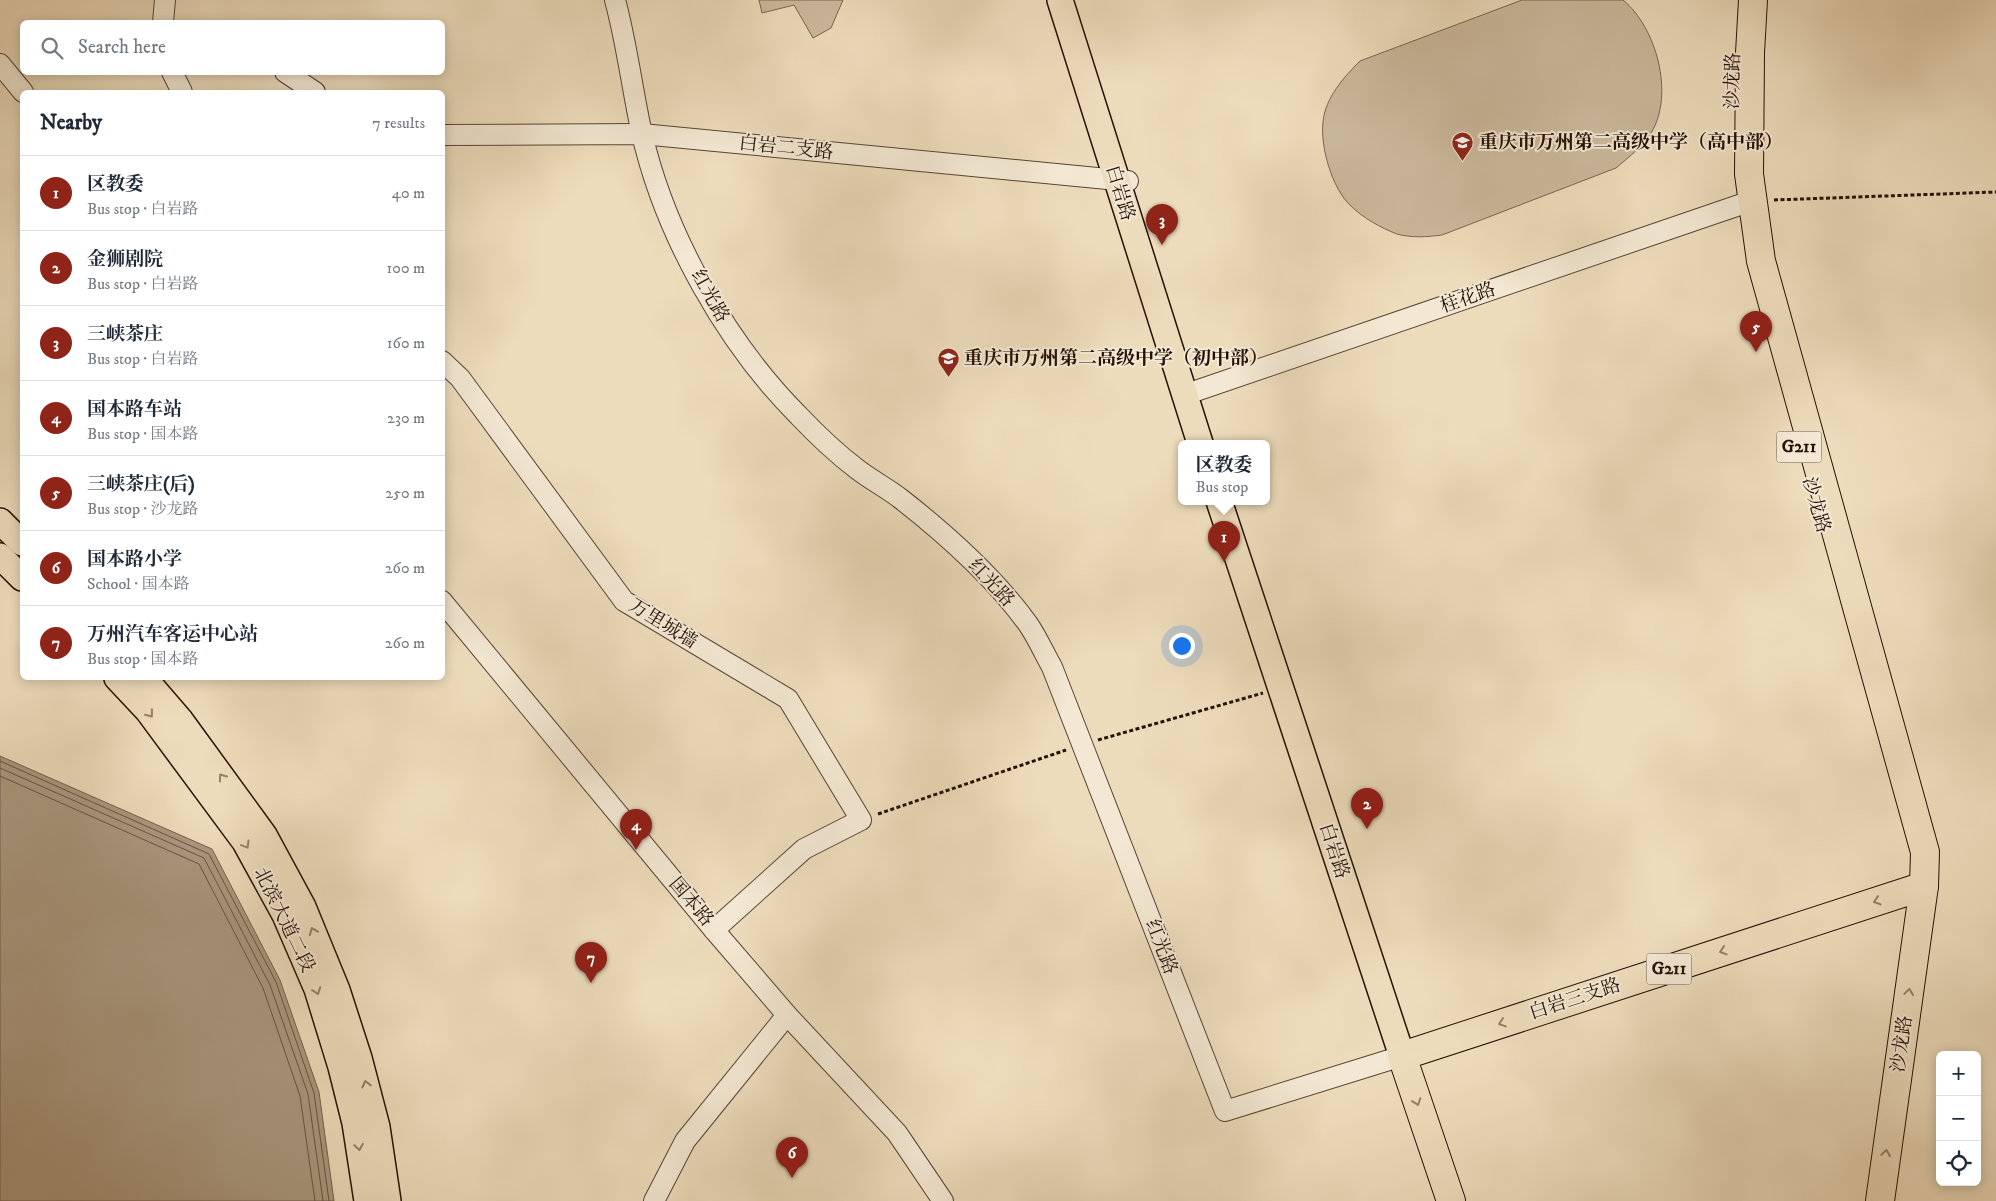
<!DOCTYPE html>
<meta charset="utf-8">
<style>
body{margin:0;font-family:"IM FELL DW Pica","Noto Serif SC",serif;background:#f6f6f7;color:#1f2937}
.controls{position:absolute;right:15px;bottom:15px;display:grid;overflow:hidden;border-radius:8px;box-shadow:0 2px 12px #0003}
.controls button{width:45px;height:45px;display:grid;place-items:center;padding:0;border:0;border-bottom:1px solid #e0e1e3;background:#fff;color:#1f2937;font:25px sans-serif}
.you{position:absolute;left:1181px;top:645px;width:18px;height:18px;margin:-12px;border:4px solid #fff;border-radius:50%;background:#1a73e8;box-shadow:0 0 0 8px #1a73e833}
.badge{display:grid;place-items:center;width:32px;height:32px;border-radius:50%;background:#8f2418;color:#fff;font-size:16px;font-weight:700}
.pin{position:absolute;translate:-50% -41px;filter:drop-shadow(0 1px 2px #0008)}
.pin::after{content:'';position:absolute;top:26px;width:18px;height:15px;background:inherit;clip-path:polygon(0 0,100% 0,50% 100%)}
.popup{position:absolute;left:1178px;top:440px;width:92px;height:65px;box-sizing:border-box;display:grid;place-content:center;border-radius:8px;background:#fff;filter:drop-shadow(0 1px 4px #0005);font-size:16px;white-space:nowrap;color:#747a83}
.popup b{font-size:19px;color:#1f2937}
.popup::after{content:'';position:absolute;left:50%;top:100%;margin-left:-10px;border:10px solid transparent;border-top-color:#fff}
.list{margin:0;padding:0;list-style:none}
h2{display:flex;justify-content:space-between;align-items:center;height:65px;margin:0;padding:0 20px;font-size:21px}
h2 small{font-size:16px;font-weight:400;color:#747a83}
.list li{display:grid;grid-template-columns:32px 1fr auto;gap:15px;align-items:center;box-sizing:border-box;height:75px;padding:0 20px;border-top:1px solid #e0e1e3}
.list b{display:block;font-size:19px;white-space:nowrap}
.list p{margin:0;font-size:16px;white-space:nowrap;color:#747a83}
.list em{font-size:16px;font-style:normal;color:#747a83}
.icon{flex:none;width:28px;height:28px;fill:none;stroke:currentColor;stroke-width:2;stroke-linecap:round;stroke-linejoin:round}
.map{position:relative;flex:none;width:1996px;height:1201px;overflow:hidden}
.search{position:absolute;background:#fff;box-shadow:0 2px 12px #0003;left:20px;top:20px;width:425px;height:55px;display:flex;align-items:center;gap:12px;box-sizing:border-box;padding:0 18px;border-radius:8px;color:#747a83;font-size:19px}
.panel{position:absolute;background:#fff;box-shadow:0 2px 12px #0003;left:20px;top:90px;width:425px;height:590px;border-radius:8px}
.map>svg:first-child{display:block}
.green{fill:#cbb99d;stroke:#786552}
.water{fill:#a9977e;stroke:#74614e}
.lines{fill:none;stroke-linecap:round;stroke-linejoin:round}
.shore{stroke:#675442;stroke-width:1}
.minor-casing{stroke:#574434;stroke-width:22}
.major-casing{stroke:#251106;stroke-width:28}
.highway-casing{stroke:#251106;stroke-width:30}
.path{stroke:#251106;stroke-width:3;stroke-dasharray:4 2.5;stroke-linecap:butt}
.minor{stroke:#f3e8d3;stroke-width:20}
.major{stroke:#eddcbc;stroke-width:25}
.highway{stroke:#eddcbc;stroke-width:28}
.oneway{stroke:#93816a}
.labels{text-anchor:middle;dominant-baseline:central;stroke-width:4;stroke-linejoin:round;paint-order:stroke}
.shield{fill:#f3e8d3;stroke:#635244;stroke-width:1}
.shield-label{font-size:18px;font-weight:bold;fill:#251106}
.street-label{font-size:19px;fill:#251106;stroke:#f3e8d3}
.poi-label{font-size:19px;font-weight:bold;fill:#251106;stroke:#f3e8d3;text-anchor:start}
</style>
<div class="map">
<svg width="1996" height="1201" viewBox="0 0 1996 1201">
<rect width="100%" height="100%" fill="#eddcbc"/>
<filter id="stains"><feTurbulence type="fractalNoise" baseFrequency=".004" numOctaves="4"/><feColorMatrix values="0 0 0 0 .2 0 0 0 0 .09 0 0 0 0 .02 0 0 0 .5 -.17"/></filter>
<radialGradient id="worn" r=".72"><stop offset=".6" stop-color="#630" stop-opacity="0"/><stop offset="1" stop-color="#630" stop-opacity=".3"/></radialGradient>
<g class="green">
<polygon points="759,0 843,0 831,28 813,38 794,5 762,13"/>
<path d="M 1522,0 L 1623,0 C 1656,27 1675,94 1651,133 C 1642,147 1629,157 1616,168 L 1442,235 C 1427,237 1411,238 1397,234 C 1381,228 1363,218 1351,206 C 1332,189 1320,146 1323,122 C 1325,98 1344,77 1360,61 Z"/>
</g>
<polygon class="water" points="0,756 212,849 280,980 319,1092 334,1201 0,1201"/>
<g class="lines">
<g class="shore">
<polyline points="0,761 209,854 276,982 314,1093 329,1201"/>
<polyline points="0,768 204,858 270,985 308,1094 323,1201"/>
<polyline points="0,776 199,864 263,988 300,1096 315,1201"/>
</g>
<defs>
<g id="minor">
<path d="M 615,0 C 627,44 632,89 642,134 C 665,234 726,343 799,416 C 817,435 836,453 857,469 C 871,480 887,488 901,499 C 947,535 994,577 1028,624 C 1037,637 1044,653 1052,667 L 1225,1111 L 1402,1056"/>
<polyline points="163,22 165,0"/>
<polyline points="0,64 23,92"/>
<polyline points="172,72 182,92"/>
<polyline points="285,72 315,92"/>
<polyline points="442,135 642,134 1128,181"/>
<polyline points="442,361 460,378 624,601 788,699 861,820 804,849 714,930"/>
<polyline points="1184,395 1751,201"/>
<polyline points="442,601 714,930 787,1015 897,1133 943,1201"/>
<polyline points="654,1201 685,1141 787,1015"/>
</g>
<g id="major">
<polyline points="1060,0 1200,443"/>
<polyline points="1219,501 1402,1056"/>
<polyline points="0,521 22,543"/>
<polyline points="0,556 22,578"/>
<polyline points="117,678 148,711 245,842 285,915 317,989 341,1067 355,1123 367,1201"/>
<polyline points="144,678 181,721 264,835 303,907 337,990 359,1058 377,1127 388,1201"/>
</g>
<g id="highway">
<polyline points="1753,0 1750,53 1749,174 1761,261 1925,852 1924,886 1880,1201"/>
<polyline points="1451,1201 1402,1056 1924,886"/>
</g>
</defs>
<use href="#minor" class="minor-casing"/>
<use href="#major" class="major-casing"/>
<use href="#highway" class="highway-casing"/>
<g class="path">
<polyline points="1774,200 1996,192"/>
<polyline points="1098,740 1263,693"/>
<polyline points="878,814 1066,750"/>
</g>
<use href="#minor" class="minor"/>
<use href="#major" class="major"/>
<use href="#highway" class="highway"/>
</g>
<defs><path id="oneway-chevron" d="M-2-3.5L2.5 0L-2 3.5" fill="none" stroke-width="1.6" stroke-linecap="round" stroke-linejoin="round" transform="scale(1.25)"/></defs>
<g class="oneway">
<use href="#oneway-chevron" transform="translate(150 714) rotate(52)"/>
<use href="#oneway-chevron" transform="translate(222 777) rotate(-126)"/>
<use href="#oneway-chevron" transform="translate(246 845) rotate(59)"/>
<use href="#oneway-chevron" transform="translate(1877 901) rotate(162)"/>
<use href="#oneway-chevron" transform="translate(313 931) rotate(-112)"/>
<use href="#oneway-chevron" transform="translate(1723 951) rotate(162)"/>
<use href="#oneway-chevron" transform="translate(317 991) rotate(70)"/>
<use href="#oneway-chevron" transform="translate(1909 992) rotate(-82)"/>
<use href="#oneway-chevron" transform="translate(1502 1023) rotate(162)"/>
<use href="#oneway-chevron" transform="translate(366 1084) rotate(-104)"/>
<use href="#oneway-chevron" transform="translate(1417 1102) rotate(71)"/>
<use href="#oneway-chevron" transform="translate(359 1147) rotate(81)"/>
<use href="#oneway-chevron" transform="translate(1886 1153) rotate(-82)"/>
</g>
<defs>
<symbol id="school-pin" viewBox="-11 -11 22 30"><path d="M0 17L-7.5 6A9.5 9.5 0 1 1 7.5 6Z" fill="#8f2418" stroke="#f3e8d3"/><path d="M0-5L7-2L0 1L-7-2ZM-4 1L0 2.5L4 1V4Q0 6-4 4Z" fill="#fff"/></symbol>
</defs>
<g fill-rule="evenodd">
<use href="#school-pin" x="1450" y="130" width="25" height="34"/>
<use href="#school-pin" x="936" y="346" width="25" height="34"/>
</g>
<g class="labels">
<g class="shield">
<rect x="1776.5" y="431.5" width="45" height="31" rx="4"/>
<rect x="1646.5" y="953.5" width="45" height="31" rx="4"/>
</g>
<g class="shield-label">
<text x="1799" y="447">G211</text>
<text x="1669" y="969">G211</text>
</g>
<g class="street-label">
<text transform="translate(1733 81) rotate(-89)">沙龙路</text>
<text transform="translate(786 148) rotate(6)">白岩二支路</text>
<text transform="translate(1120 193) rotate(73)">白岩路</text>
<text transform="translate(710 296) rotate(61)">红光路</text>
<text transform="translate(1468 298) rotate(-19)">桂花路</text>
<text transform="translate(1816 505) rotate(74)">沙龙路</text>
<text transform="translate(991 583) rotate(47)">红光路</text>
<text transform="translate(663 624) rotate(32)">万里城墙</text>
<text transform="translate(1334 851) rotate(72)">白岩路</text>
<text transform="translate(691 902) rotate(50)">国本路</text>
<text transform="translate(284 920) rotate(64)">北滨大道二段</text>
<text transform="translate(1161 947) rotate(69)">红光路</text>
<text transform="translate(1575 999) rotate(-18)">白岩三支路</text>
<text transform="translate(1902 1044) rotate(-82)">沙龙路</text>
</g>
<g class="poi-label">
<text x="1479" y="142">重庆市万州第二高级中学（高中部）</text>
<text x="964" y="358">重庆市万州第二高级中学（初中部）</text>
</g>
</g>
<rect width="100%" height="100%" filter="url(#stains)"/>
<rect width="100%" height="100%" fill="url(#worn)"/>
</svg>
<div class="controls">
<button>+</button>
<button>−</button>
<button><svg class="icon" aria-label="locate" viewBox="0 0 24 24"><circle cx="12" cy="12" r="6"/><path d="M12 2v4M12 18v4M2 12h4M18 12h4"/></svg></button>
</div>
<div class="you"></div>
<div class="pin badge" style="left:1224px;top:562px">1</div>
<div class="popup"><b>区教委</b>Bus stop</div>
<div class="pin badge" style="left:1367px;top:829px">2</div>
<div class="pin badge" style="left:1162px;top:245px">3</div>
<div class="pin badge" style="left:636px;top:850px">4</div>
<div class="pin badge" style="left:1756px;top:352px">5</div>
<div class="pin badge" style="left:792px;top:1178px">6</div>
<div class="pin badge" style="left:591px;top:983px">7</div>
<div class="search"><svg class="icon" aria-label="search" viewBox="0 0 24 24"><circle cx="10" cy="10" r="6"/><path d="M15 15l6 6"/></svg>Search here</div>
<section class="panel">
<h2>Nearby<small>7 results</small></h2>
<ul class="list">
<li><span class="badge">1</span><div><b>区教委</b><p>Bus stop · 白岩路</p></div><em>40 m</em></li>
<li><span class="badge">2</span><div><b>金狮剧院</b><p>Bus stop · 白岩路</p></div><em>100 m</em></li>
<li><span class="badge">3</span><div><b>三峡茶庄</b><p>Bus stop · 白岩路</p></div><em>160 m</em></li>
<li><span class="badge">4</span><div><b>国本路车站</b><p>Bus stop · 国本路</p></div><em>230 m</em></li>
<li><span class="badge">5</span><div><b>三峡茶庄(后)</b><p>Bus stop · 沙龙路</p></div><em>250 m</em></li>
<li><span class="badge">6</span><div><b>国本路小学</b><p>School · 国本路</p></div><em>260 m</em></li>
<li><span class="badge">7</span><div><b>万州汽车客运中心站</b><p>Bus stop · 国本路</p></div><em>260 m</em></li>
</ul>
</section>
</div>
